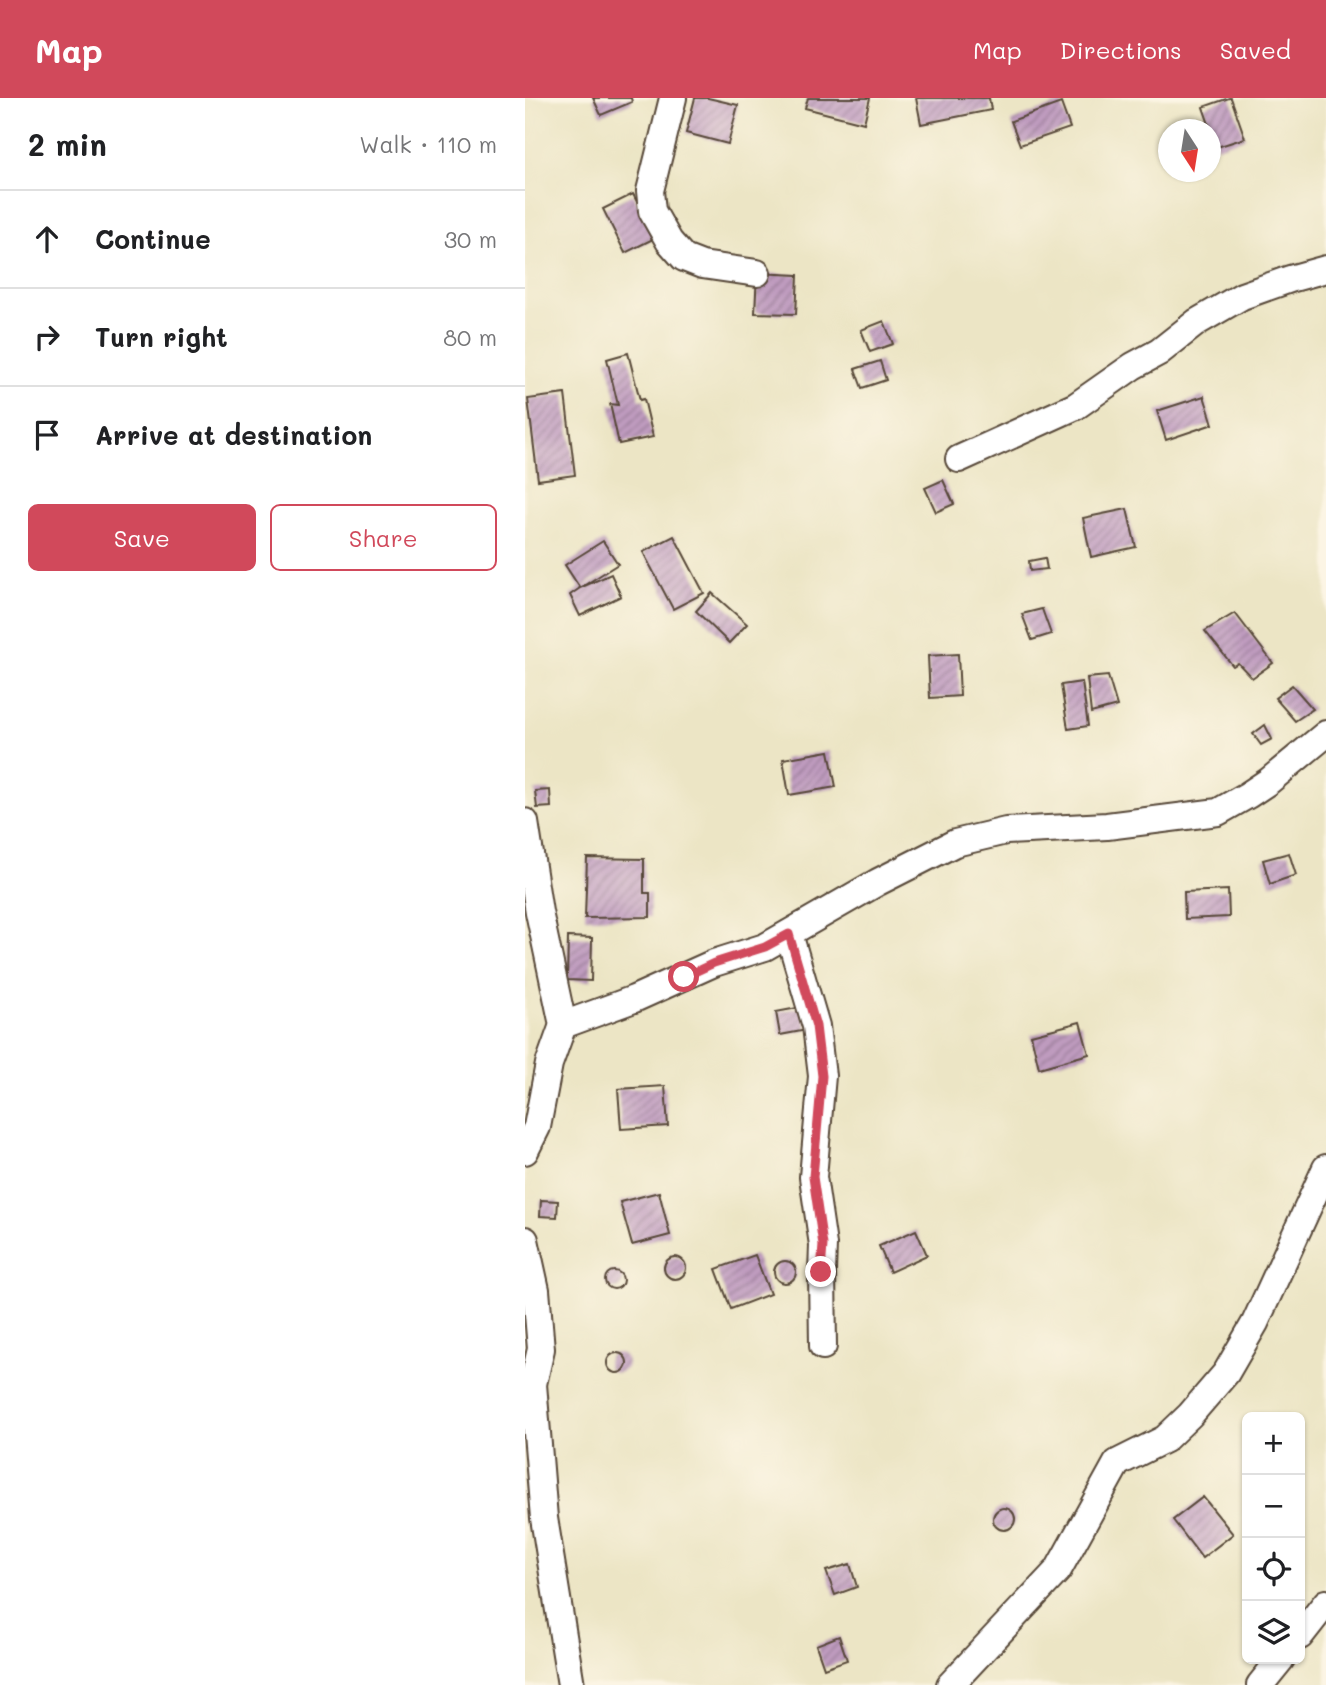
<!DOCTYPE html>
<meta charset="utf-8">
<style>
body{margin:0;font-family:Mali,sans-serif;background:#f2f2f2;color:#202124}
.controls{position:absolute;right:21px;bottom:21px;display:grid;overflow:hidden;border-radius:10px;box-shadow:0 2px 5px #0004}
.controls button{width:63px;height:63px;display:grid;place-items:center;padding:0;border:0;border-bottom:2px solid #e0e0e0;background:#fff;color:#202124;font:35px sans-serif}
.compass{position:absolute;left:633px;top:21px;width:63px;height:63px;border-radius:50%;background:#fff;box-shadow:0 2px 5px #0004;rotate:168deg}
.stop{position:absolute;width:21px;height:21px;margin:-16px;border:5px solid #d1495b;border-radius:50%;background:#fff}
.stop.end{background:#d1495b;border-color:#fff;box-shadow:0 2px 7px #0008}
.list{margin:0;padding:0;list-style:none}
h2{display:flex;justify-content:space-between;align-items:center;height:91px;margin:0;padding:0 28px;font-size:30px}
h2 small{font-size:23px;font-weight:400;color:#757577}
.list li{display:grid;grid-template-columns:46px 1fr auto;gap:21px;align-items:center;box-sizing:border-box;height:98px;padding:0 28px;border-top:2px solid #e0e0e0}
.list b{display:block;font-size:26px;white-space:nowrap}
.list em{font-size:23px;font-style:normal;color:#757577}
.actions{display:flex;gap:14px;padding:21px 28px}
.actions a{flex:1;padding:16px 0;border:2px solid #d1495b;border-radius:10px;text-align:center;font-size:24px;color:#d1495b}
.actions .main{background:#d1495b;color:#fff}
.icon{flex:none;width:38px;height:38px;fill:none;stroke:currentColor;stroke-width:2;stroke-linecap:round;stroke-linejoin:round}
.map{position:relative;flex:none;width:801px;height:1587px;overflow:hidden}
header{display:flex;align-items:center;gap:42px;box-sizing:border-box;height:98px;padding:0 35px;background:#d1495b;color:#fff}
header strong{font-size:33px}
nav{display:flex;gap:38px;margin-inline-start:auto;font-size:24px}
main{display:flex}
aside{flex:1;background:#fff}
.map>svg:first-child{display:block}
.building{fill:url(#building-hatch)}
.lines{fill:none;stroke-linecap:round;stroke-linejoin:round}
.minor-casing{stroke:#564637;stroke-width:30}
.minor{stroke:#fff;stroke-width:26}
.route{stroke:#d1495b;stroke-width:9}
</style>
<header>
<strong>Map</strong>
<nav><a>Map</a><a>Directions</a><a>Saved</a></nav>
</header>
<main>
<aside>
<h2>2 min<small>Walk · 110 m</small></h2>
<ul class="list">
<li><svg class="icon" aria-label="ahead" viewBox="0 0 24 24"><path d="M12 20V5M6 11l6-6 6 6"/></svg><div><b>Continue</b></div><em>30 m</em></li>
<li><svg class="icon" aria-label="right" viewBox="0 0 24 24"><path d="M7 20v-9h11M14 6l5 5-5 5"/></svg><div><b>Turn right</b></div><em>80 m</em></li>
<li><svg class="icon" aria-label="arrive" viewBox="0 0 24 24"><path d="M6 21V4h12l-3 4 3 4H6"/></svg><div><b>Arrive at destination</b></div></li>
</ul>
<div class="actions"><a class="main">Save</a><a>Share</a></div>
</aside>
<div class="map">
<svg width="801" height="1587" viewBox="0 0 801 1587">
<defs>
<pattern id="building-hatch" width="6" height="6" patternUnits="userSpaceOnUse" patternTransform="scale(1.75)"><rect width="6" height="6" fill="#bf9bbf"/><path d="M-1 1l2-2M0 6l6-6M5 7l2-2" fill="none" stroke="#9c7f9b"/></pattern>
</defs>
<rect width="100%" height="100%" fill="#fcf5e5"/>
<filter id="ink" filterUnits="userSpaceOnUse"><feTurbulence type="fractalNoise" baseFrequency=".0143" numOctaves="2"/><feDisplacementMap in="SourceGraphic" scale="14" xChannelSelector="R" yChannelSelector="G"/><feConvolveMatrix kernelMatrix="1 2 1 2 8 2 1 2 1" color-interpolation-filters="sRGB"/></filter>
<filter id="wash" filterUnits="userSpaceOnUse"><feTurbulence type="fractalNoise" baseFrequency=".00686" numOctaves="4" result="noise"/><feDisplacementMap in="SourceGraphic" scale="28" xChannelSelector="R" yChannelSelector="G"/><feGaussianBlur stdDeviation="1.57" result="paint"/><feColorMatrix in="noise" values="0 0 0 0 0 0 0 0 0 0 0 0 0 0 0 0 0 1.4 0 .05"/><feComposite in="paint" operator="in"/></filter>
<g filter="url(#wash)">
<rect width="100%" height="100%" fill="#ece5c5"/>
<g id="blocks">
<g class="building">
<polygon points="68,0 106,0 107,4 76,17"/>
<polygon points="170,0 183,0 213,7 203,46 161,35"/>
<polygon points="283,0 345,0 339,25 280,10"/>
<polygon points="391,0 464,0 466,12 396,26"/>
<polygon points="704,0 706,0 720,40 692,49 678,9"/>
<polygon points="536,5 545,30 495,47 486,23"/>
<polygon points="108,96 130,140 100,155 78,111"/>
<polygon points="232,175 273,177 271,216 230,215"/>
<polygon points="359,223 368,246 345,254 336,232"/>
<polygon points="103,255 115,302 119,301 128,339 94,346 85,306 93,307 82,261"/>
<polygon points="355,263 361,282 337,290 330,271"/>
<polygon points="40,296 50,377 13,382 3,301"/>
<polygon points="679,298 688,326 641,342 632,313"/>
<polygon points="418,382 429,406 411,414 400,390"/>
<polygon points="602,411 611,449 566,459 558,420"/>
<polygon points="149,438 179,495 148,511 118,454"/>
<polygon points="78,443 93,466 55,490 86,476 96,498 55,518 45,497 55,490 40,467"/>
<polygon points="520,460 522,471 505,473 504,463"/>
<polygon points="187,495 222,526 204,545 171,513"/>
<polygon points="517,511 526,536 507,542 497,516"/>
<polygon points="710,515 748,565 727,580 713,565 708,568 680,533"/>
<polygon points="433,556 435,598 405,600 403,558"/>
<polygon points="583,578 592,608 566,615 562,580"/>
<polygon points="557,584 563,628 543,631 536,587"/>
<polygon points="767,587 788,611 770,623 750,600"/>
<polygon points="740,627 747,641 736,647 728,636"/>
<polygon points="304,653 311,689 264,697 258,661"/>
<polygon points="25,692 26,709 12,710 10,693"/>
<polygon points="764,755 771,777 745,786 738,762"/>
<polygon points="62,760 119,761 119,795 125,795 125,819 60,820"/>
<polygon points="703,792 704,819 660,821 659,794"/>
<polygon points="43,839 67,840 66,883 42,882"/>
<polygon points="278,909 282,932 255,937 251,914"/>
<polygon points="555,924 564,956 514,970 506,937"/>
<polygon points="140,988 143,1028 96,1031 93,991"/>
<polygon points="134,1094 145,1137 107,1147 95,1104"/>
<polygon points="16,1102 33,1103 32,1119 15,1118"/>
<polygon points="391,1132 402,1157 365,1174 354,1148"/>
<polygon points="230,1157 245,1196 206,1211 191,1171"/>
<circle cx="150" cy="1170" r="11"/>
<circle cx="260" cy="1174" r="11"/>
<circle cx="89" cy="1182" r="9"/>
<circle cx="92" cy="1265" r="10"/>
<polygon points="678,1399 708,1436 677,1460 648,1422"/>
<circle cx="479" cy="1421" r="11"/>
<polygon points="325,1466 332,1489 310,1497 301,1473"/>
<polygon points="314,1538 322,1562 299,1570 291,1547"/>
</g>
</g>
</g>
<g filter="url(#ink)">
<use href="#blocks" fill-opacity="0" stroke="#564637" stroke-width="2"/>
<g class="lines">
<defs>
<g id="minor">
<polyline points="148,0 125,93 127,113 144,143 159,160 177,167 232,175"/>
<polyline points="434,361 551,308 608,268 634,254 672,224 717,198 765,181 801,171"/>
<polyline points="0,724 14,814 38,927"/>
<polyline points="264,836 291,928 297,978 288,1079 298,1147 297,1174 298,1248"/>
<polyline points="0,1053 12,1029 24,966 38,927 109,901 189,865 240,849 353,784 430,745 481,733 582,728 693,714 723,697 744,683 801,636"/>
<polyline points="0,1142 11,1192 16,1251 8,1286 0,1291"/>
<polyline points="8,1286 19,1420 46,1587"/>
<polyline points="775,1538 801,1505"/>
<polyline points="425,1587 533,1472 592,1365 640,1341 665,1317 701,1275 730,1225 801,1070"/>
<polyline points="735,1587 756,1561"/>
</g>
</defs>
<use href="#minor" class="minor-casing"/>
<use href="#minor" class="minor"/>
</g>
</g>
<g class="lines" filter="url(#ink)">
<polyline class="route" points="159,879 189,865 240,849 264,836 291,928 297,978 288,1079 298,1147 296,1174"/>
</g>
</svg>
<div class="controls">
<button>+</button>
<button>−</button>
<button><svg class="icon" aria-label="locate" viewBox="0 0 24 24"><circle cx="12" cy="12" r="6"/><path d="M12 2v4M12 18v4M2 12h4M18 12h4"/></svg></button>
<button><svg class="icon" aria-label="layers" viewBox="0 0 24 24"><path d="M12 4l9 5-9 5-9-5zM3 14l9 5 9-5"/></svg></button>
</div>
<svg class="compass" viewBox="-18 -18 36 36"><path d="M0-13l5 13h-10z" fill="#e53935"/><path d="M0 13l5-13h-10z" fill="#757577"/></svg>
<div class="stop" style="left:159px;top:879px"></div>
<div class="stop end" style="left:296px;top:1174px"></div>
</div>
</main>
